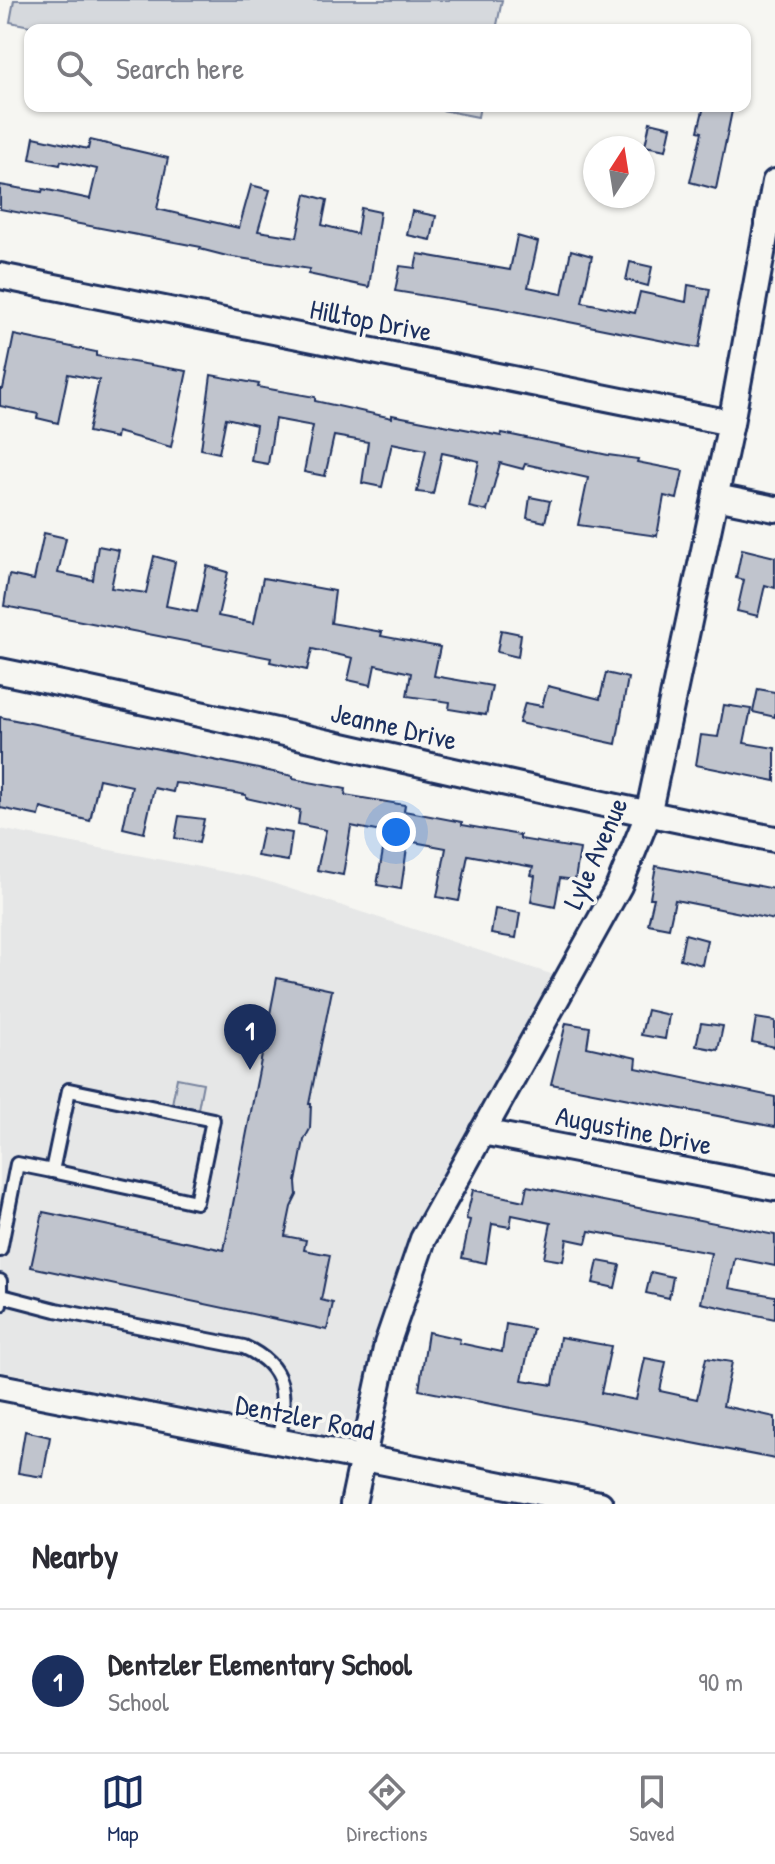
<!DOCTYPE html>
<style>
body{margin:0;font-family:"Patrick Hand",sans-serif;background:#f2f2f3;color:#2b2b33}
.compass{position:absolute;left:583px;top:136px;width:72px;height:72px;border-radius:50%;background:#fff;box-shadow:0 2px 6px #0004;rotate:12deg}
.you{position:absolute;left:396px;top:832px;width:28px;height:28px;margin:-20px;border:6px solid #fff;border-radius:50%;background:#1a73e8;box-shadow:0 0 0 12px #1a73e833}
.badge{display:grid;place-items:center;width:52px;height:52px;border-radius:50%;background:#1b2f5e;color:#fff;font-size:26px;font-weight:700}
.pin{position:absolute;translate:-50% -66px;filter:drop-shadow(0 2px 4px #0008)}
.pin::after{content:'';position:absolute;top:42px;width:28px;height:24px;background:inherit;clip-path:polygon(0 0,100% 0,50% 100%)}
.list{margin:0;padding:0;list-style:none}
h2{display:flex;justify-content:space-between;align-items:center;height:104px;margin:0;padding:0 32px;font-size:34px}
h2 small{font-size:26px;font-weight:400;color:#7c7c81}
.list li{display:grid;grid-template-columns:52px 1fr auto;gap:24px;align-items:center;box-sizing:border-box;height:144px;padding:0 32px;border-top:2px solid #e1e1e2}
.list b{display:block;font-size:30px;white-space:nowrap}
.list p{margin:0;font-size:26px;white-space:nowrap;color:#7c7c81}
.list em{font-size:26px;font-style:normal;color:#7c7c81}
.icon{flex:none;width:44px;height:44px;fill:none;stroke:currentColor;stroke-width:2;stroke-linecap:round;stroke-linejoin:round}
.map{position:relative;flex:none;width:775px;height:1504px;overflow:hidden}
.search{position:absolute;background:#fff;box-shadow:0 2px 6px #0004;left:24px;right:24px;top:24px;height:88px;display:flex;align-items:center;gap:20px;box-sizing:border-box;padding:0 28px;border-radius:16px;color:#7c7c81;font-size:30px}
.sheet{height:248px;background:#fff}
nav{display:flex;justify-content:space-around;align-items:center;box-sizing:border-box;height:112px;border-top:2px solid #e1e1e2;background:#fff;font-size:22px;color:#7c7c81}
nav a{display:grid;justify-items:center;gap:4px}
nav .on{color:#1b2f5e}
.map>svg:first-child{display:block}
.built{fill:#e6e7e7}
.green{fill:#d6d9dd;stroke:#78849e;stroke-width:2}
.building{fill:#c0c4cd;stroke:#1b2f5e;stroke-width:2}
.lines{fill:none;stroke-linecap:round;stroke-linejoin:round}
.service-casing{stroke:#1b2f5e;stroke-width:18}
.minor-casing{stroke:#1b2f5e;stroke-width:30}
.service{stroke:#f6f6f2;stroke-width:12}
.minor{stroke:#f6f6f2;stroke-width:24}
.labels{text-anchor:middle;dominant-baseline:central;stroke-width:7;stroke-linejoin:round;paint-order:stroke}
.street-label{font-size:28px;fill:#1b2f5e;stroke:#f6f6f2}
</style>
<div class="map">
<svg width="775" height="1504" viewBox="0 0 775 1504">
<rect width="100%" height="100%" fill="#f6f6f2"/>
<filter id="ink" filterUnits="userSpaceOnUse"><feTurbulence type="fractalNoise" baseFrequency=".0125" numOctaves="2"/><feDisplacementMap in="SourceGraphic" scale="16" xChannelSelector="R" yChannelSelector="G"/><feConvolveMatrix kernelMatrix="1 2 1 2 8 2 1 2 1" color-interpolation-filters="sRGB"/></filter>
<g filter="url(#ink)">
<polygon class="built" points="0,829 257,878 554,975 447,1166 399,1288 352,1440 0,1371"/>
<g class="green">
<polygon points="14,0 502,0 496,30 50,30 10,22"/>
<polygon points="422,106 480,106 478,117"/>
<polygon points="177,1078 203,1083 198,1109 172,1104"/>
</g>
<g class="building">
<polygon points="704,106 733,106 716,189 690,182 702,132 698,131"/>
<polygon points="650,122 671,127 666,150 645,146"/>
<polygon points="34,137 88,149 90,140 168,158 157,209 239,228 251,185 270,190 258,231 297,237 306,194 327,200 322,225 357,234 361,208 380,212 369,287 308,274 310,269 227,256 200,249 201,247 0,209 0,185 42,192 43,189 90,199 97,169 61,161 60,165 30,159"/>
<polygon points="412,211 436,216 431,240 407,235"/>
<polygon points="517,236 538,242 528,287 562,294 571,250 592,256 582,302 635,313 640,292 686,302 688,285 710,289 699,348 499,308 395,291 400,266 415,268 418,254 510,270"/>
<polygon points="630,262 652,267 648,286 626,280"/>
<polygon points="14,335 96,352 96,356 187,371 171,447 117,432 116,438 88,432 99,380 68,374 58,423 37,418 38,414 0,406 0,389 3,389"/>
<polygon points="211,375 259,384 258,387 315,397 315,401 392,418 392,415 501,436 502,433 608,455 638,459 637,462 683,471 677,499 664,496 657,536 578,525 588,478 525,464 523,469 500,463 487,511 469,507 479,461 442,453 433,494 417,492 426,450 392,443 382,487 362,483 368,442 334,436 325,476 304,472 313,426 275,419 268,464 251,461 256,425 226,418 219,453 201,449"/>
<polygon points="530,497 550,501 545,522 527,518"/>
<polygon points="44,533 66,538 58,573 93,580 98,546 119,550 111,588 146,593 154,556 175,562 166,606 197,612 207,566 228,572 218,616 254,623 263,578 335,591 331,623 382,632 381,636 440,647 434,676 492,686 486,715 449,709 450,702 407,696 411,673 375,665 371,685 348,680 353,658 312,649 307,670 270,662 271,658 4,606 9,575 34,580"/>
<polygon points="742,549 775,557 775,588 765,585 758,616 737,611 744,580 736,578"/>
<polygon points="501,630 521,634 518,657 497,652"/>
<polygon points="606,673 628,678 616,744 519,723 525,703 542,706 548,686 600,699"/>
<polygon points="758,689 775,692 775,717 753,712"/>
<polygon points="724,705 751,709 744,743 775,748 775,781 696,765 701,735 718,737"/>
<polygon points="0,717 293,776 293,779 346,789 345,795 405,805 404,811 462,822 462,825 520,835 520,839 580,849 575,880 560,878 555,907 531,902 535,876 531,875 533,867 468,855 459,901 437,897 446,848 408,841 401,889 377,885 386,833 351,826 343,875 317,870 326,830 298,824 300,810 246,798 246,795 185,784 175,783 173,792 154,788 144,833 123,828 132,786 99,779 90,821 41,808 39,816 0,808"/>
<polygon points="179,816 204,819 199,843 175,838"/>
<polygon points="263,828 292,833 288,861 257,856"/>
<polygon points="656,866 775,889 775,920 675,900 669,928 648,924 654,898 650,898"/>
<polygon points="495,909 520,913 516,938 491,934"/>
<polygon points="685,934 707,940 702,965 680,959"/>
<polygon points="277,978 332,990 309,1104 311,1104 310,1129 304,1140 296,1182 297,1195 291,1207 285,1236 306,1240 304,1250 330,1255 321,1300 333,1303 327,1330 31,1267 43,1212 224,1250"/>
<polygon points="647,1010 669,1015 665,1039 641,1035"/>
<polygon points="756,1018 775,1021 775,1047 752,1042"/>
<polygon points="566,1023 590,1027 587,1047 637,1058 636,1068 775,1097 775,1127 551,1084"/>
<polygon points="701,1023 723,1026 718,1050 696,1046"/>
<polygon points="527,1186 775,1235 775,1266 735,1258 729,1288 775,1296 775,1319 701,1303 711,1253 589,1231 586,1243 567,1239 563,1261 544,1258 551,1223 512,1215 510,1227 492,1224 486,1263 462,1258 470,1220 466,1219 473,1190 524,1201"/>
<polygon points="598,1261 620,1265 615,1288 593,1283"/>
<polygon points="651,1272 673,1277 669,1298 646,1293"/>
<polygon points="506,1324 533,1329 522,1380 553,1385 560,1337 611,1346 601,1393 636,1400 645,1358 666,1362 660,1391 697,1399 706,1358 732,1362 723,1406 775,1417 775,1459 419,1390 428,1332 460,1339 459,1343 502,1352"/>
<polygon points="25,1431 50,1437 43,1477 18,1473"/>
</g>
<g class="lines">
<defs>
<g id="service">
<polygon points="69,1090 213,1120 196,1202 52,1171"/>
<polyline points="0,1250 17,1164 52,1171"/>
<polyline points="0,1281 0,1305"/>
<path d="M 2,1296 L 56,1310 L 244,1347 C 291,1368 284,1398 279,1443"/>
</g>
<g id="minor">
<polyline points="0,276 731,423"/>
<polyline points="716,497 775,509"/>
<path d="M 0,671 C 259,724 515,789 775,839"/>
<polyline points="482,1132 775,1188"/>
<polyline points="0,1387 600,1504"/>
<polyline points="353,1504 387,1344 423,1239 619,886 648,815 731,423 775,182"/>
</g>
</defs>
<use href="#service" class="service-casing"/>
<use href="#minor" class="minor-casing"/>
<use href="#service" class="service"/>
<use href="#minor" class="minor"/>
</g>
</g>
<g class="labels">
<g class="street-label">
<text transform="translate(371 320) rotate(11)">Hilltop Drive</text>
<text transform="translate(394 726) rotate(13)">Jeanne Drive</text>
<text transform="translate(595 853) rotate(-66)">Lyle Avenue</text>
<text transform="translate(634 1130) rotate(11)">Augustine Drive</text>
<text transform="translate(305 1417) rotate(11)">Dentzler Road</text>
</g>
</g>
</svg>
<svg class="compass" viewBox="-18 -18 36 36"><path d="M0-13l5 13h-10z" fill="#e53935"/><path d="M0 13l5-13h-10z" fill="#7c7c81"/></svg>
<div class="you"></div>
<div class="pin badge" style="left:250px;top:1070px">1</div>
<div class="search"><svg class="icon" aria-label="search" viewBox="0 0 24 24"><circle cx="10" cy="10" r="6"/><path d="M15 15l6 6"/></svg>Search here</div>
</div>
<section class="sheet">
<h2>Nearby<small></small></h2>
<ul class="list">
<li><span class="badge">1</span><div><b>Dentzler Elementary School</b><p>School</p></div><em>90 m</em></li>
</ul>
</section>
<nav>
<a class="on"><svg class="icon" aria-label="map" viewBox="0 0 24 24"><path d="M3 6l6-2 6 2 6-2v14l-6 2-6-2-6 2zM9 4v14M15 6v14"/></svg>Map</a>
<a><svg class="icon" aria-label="directions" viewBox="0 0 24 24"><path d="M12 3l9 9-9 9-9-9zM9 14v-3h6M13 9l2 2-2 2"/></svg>Directions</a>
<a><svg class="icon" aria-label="saved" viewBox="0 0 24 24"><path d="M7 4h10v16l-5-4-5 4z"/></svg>Saved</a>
</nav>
